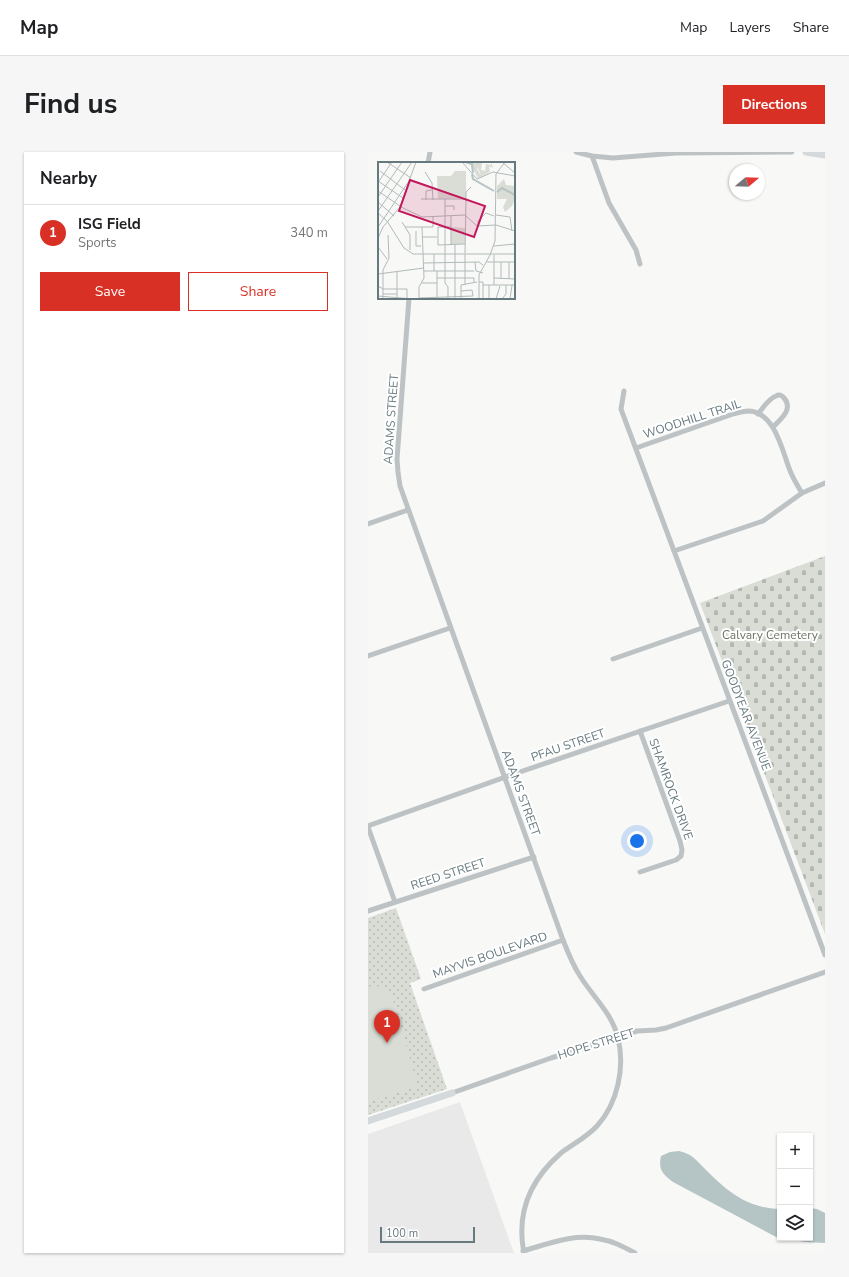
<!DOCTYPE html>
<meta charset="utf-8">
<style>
body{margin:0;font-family:"Nunito Sans",sans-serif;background:#f6f6f6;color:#202124}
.controls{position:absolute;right:12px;bottom:12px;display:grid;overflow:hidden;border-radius:0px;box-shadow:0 1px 3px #0004}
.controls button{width:36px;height:36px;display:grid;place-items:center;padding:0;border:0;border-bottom:1px solid #e0e0e0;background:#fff;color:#202124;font:20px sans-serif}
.compass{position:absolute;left:361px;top:12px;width:36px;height:36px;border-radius:50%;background:#fff;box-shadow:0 1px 3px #0004;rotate:71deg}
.scale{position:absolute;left:12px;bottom:10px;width:95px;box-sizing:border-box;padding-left:4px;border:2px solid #66797e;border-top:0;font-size:11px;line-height:14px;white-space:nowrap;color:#66797e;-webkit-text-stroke:3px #fff;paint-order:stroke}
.you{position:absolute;left:269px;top:689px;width:14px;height:14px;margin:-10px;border:3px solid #fff;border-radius:50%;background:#1a73e8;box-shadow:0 0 0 6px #1a73e833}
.badge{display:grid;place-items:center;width:26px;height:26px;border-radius:50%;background:#d93025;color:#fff;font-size:13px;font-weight:700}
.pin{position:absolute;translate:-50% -33px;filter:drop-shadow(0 1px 2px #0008)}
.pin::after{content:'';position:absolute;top:21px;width:14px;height:12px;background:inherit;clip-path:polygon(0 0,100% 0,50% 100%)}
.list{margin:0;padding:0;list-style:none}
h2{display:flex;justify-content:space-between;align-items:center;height:52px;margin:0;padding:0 16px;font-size:17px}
h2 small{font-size:13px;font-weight:400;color:#757577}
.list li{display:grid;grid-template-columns:26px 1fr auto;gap:12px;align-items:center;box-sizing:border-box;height:56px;padding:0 16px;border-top:1px solid #e0e0e0}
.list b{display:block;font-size:15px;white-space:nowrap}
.list p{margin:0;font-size:13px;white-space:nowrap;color:#757577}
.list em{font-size:13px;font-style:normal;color:#757577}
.actions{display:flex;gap:8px;padding:12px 16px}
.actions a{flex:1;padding:9px 0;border:1px solid #d93025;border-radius:0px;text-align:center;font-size:14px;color:#d93025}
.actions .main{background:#d93025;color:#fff}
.icon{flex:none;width:22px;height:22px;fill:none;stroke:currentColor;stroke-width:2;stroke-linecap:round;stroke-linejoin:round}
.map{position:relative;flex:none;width:457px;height:1101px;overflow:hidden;border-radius:0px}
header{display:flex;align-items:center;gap:24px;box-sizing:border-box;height:56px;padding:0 20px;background:#fff;border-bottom:1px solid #e0e0e0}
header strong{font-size:19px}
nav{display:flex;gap:22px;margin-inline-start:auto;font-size:14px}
.intro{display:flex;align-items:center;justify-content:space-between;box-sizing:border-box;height:96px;padding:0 24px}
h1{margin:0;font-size:28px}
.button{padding:10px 18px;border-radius:0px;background:#d93025;color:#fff;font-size:14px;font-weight:700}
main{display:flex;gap:24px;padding:0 24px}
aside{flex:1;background:#fff;border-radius:0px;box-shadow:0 1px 3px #0004}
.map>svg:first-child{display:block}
.built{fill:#e9e9e9}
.cemetery{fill:url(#cemetery-stones)}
.park{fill:url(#park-dots)}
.pitch{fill:#d9ddd5}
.water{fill:#b5c4c4}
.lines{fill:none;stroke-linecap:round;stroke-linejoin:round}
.street{stroke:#bdc3c5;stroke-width:5}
.secondary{stroke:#d4d9db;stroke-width:7}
.labels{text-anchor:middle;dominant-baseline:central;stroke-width:4;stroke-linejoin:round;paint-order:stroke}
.street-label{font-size:12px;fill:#66797e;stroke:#fff}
.park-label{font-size:12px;fill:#6b7664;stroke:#fff}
.inset-river{fill:none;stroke:#b5c4c4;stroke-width:2}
.inset-road{fill:none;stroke:#b1babb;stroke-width:1}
.view{fill:#c2185b;fill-opacity:0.15;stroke:#c2185b;stroke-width:2}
.inset-edge{fill:none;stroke:#66797e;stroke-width:2}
</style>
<header>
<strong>Map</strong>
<nav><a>Map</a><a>Layers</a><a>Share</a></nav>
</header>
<div class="intro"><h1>Find us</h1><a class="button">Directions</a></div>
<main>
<aside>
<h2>Nearby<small></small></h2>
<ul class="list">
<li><span class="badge">1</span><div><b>ISG Field</b><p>Sports</p></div><em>340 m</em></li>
</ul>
<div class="actions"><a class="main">Save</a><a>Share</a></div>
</aside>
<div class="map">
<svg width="457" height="1101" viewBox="0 0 457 1101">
<defs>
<pattern id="cemetery-stones" width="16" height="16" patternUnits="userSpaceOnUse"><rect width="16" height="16" fill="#d9ddd5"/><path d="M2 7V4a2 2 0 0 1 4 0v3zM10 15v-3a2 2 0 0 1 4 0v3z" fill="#b4b8b2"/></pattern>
<pattern id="park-dots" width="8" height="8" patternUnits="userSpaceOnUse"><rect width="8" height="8" fill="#d9ddd5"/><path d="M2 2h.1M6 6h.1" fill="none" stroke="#b4b8b2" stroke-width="1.8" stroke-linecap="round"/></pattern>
</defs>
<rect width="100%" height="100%" fill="#f8f8f6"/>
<polygon class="built" points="92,950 146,1101 0,1101 0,982"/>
<polygon class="cemetery" points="457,404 457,782 332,451"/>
<polygon class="park" points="28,756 53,827 42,831 79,937 0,963 0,766"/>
<path class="pitch" d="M 5,834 C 16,834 21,839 25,848 L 50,934 L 0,950 L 0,835 Z"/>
<g class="water">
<path d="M 311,999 C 324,1002 327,1007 336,1016 C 359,1039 378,1056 412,1057 L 412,1086 L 408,1085 L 305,1030 C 295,1022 290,1018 293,1004 L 302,1000 Z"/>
<polygon points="442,1056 449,1057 457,1061 457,1091 437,1090 414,1086 442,1086"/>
</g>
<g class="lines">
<g class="street">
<polyline points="208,0 224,4 245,6 308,1 424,0"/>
<polyline points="224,4 241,51 268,98 272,112"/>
<polyline points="60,11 62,0"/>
<path d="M 41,146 L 29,307 L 30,320 L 32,334 L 195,788 C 200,801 205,813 212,824 C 225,845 244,861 250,886 C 257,915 250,951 229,974 C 219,985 205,992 193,1001 C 162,1028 148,1061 156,1101"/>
<path d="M 256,239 L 253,257 C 320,439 390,621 457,803"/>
<path d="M 390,262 C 395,256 400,247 408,244 C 411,242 414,243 416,246 C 426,257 412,268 405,275"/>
<path d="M 268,296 L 365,262 C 370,261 375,259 381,259 C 406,260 414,297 421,316 C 424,325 429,333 434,341"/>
<polyline points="0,372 40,358"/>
<polyline points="306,399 395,369 434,341 457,331"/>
<polyline points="0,504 82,476"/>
<polyline points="245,507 334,476"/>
<polyline points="0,674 143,623 361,549"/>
<polyline points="0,675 27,750"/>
<polyline points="272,720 308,708 313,704 314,698 312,689 272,579"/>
<polyline points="0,759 166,705"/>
<polyline points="56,837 195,788"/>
<polyline points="84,941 183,906 269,879 288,878 298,876 457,820"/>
<path d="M 155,1099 C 180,1092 206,1081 232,1087 C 245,1089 256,1095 267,1101"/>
</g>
<g class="secondary">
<polyline points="438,0 457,3"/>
<polyline points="0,969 84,941"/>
</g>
</g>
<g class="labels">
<g class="street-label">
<text transform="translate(23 267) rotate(-86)">ADAMS STREET</text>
<text transform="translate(324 267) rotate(-18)">WOODHILL TRAIL</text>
<text transform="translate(378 563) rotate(69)">GOODYEAR AVENUE</text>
<text transform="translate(200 593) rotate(-19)">PFAU STREET</text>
<text transform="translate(303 637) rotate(70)">SHAMROCK DRIVE</text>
<text transform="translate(153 641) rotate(70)">ADAMS STREET</text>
<text transform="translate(80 722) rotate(-18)">REED STREET</text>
<text transform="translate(122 803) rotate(-19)">MAYVIS BOULEVARD</text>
<text transform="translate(228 892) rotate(-17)">HOPE STREET</text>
</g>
<g class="park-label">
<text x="402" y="483">Calvary Cemetery</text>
</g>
</g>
<g transform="translate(10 10)">
<rect width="137" height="137" fill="#f8f8f6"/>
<path d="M 97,0 L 104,1 L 103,8 L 107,9 L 108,2 L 113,3 L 113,0 L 115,6 L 111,4 L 112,10 L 103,13 Z" fill="#d9ddd5"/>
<path d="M 91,0 L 101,2 L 99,7 L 102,12 L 111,11 L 100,16 ZM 126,17 L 128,23 L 137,24 L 137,37 L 134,44 L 127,50 L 125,45 L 129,37 L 119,37 L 119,24 Z" fill="#d9ddd5"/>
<path d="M 77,9 L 88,9 L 88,36 L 60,37 L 59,14 L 73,14 Z" fill="#d9ddd5"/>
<path d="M 73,65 L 87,66 L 87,82 L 73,82 Z" fill="#d9ddd5"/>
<path class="inset-river" d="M 87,0 L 94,2 L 95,11M 94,12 L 95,17 L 116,29M 119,30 L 124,26 L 137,33"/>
<path class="inset-road" d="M 9,0 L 33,16M 84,0 L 99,17 L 115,10 L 137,14M 124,0 L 137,11M 2,9 L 27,28M 47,10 L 54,21 L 55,38M 0,19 L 25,36M 1,19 L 14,0M 0,29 L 25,46 L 44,55 L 87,53 L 99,64 L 118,63 L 137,69M 0,35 L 24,0M 43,37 L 88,37 L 88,30 L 93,25M 67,37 L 67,121 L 70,125 L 70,137M 48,38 L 48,29 L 54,28M 0,40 L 16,54M 67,44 L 76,44 L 76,48M 0,49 L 34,0M 0,51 L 9,59 L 26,86 L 35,92 L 137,92M 118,53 L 132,55 L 134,69M 24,60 L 32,73M 100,64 L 100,59 L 108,51 L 116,54M 0,65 L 31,19 L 38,0M 5,65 L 22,45 L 30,22M 27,65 L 55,65 L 55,55M 73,65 L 60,65 L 60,83 L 87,82M 38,69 L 38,84 L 43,84M 45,75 L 59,75M 0,76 L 5,65M 73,83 L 73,54M 116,84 L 137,82M 0,85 L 9,97M 32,88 L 32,73M 87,91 L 88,37M 56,92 L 56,109M 116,93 L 116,123M 97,100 L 98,109 L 105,111M 109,100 L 137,100M 46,101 L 101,100 L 105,103M 46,109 L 96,109M 59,109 L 59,135M 19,110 L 19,136M 0,112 L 46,106M 59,116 L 96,116 L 96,120M 116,116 L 137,117M 123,116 L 123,100M 131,117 L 131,100M 101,120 L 105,120 L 105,137M 44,121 L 59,121M 87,123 L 87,92M 105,123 L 137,123M 111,123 L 111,137M 0,124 L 5,127 L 29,127 L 29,136M 5,132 L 19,132M 0,134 L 35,137M 41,136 L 95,134 L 94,128 L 83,129M 5,137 L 5,108 L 11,96 L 10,73M 41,137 L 41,125 L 46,116 L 44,65M 77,137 L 77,83M 83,137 L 83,123 L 99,120M 101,137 L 101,113 L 112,93 L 117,79 L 118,12 L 127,0M 118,137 L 122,124M 124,137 L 128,132 L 128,123M 132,137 L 134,123"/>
<path class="view" d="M 32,18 L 107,44 L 96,75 L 21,49 Z"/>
<rect width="137" height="137" class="inset-edge"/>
</g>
</svg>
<div class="controls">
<button>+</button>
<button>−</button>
<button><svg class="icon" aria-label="layers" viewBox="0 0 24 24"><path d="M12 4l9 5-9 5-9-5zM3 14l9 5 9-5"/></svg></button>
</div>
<svg class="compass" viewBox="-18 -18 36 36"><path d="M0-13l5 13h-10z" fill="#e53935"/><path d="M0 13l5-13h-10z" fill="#757577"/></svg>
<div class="scale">100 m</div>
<div class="you"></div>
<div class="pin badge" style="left:19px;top:891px">1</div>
</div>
</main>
